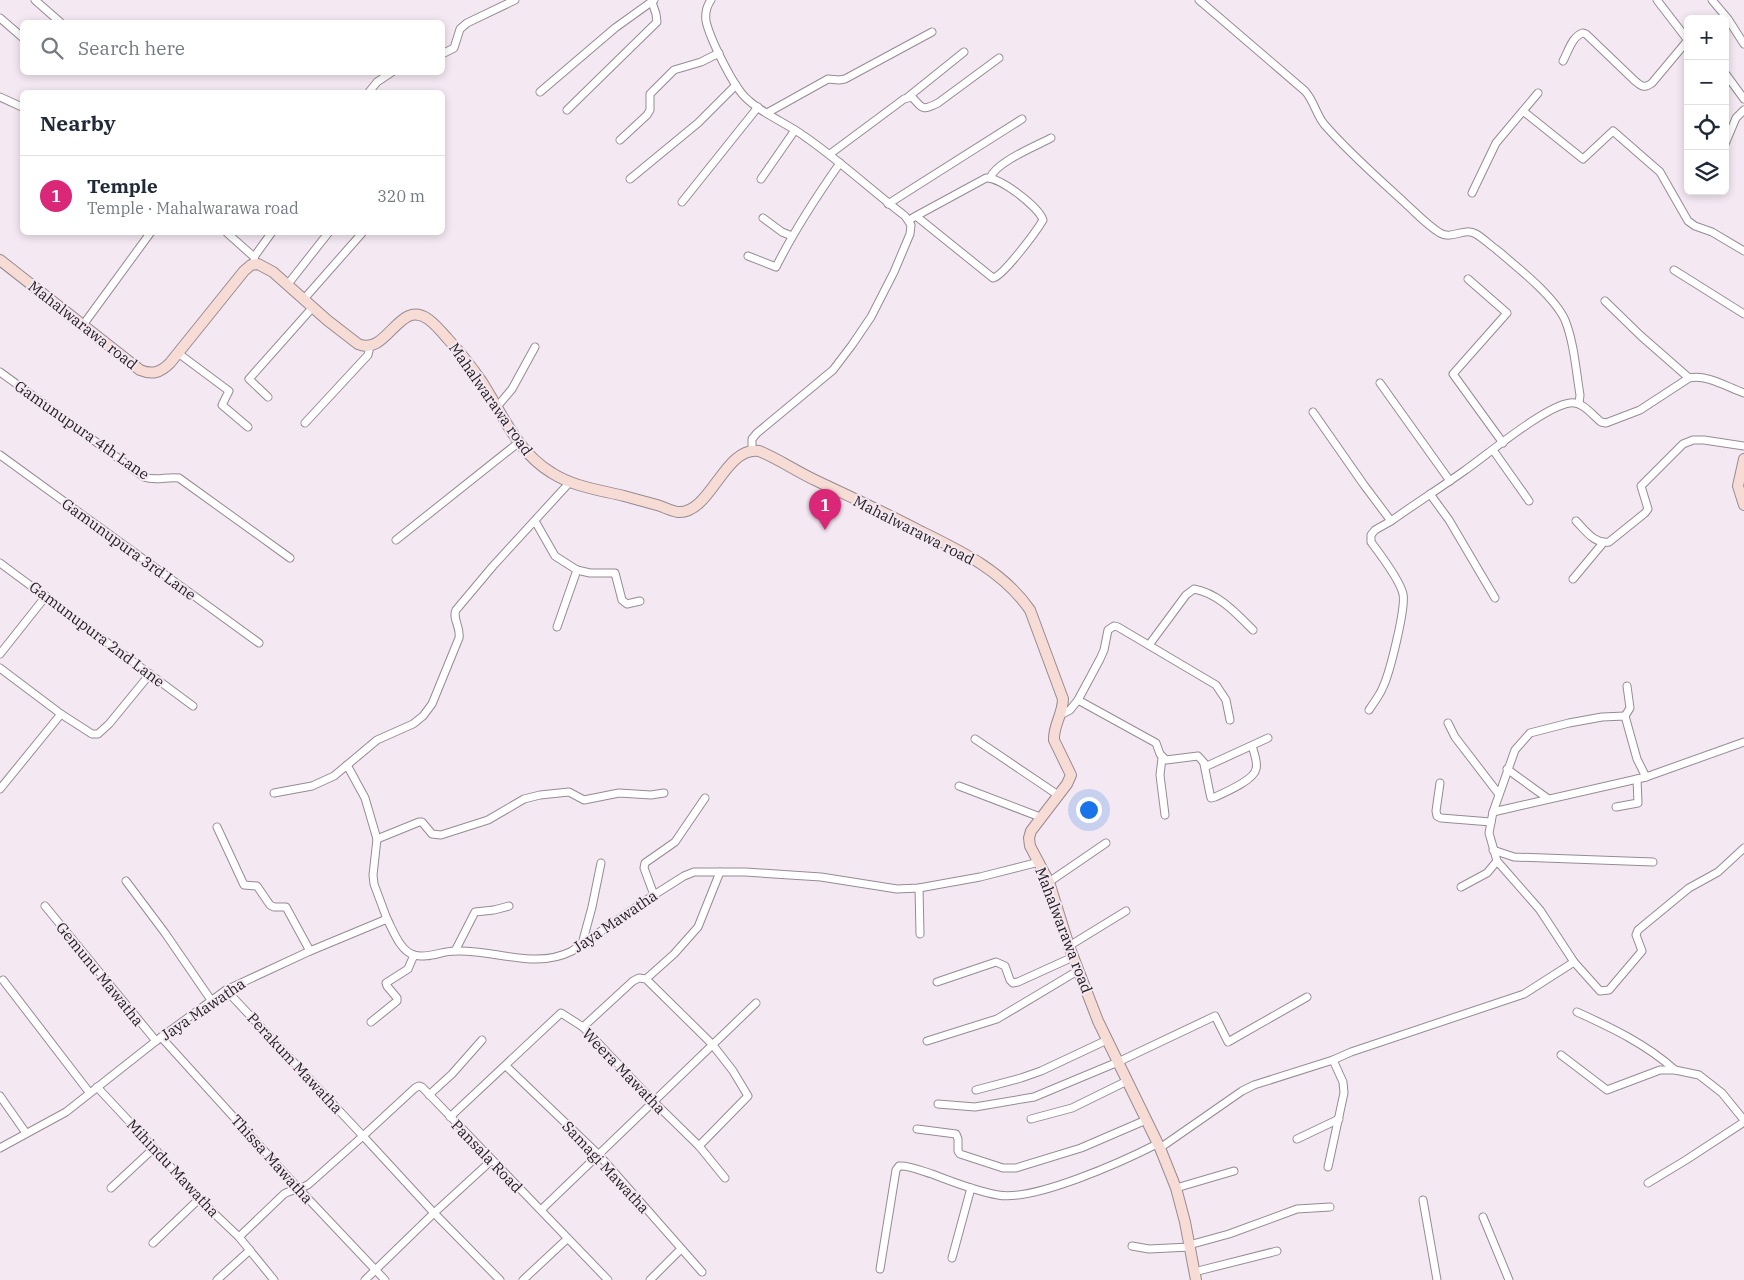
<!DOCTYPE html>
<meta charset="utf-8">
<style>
body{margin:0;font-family:"IBM Plex Serif",serif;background:#f6f6f7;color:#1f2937}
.controls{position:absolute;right:15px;top:15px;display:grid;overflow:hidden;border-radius:8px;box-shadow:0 2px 8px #0003}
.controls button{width:45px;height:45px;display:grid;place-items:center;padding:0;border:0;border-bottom:1px solid #e0e1e3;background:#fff;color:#1f2937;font:25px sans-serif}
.you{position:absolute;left:1088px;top:809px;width:18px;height:18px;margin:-12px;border:4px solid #fff;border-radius:50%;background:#1a73e8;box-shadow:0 0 0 8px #1a73e833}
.badge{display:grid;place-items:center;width:32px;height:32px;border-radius:50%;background:#db2777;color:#fff;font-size:16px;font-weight:700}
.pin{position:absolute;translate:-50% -41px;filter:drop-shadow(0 1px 2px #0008)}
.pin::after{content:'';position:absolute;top:26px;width:18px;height:15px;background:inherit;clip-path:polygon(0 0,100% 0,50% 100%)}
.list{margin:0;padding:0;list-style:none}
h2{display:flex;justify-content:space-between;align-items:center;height:65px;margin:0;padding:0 20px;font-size:21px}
h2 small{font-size:16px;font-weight:400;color:#747a83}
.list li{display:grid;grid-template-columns:32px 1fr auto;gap:15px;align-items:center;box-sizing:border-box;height:80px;padding:0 20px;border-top:1px solid #e0e1e3}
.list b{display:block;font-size:19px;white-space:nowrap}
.list p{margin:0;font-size:16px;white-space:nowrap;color:#747a83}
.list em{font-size:16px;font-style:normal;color:#747a83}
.icon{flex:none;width:28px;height:28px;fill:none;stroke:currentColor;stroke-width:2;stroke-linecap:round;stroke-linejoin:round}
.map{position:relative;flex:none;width:1744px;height:1280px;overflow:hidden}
.search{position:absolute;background:#fff;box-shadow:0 2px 8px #0003;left:20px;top:20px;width:425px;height:55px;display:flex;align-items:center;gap:12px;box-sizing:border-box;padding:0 18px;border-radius:8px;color:#747a83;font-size:19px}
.panel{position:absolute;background:#fff;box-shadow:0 2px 8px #0003;left:20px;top:90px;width:425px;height:145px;border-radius:8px}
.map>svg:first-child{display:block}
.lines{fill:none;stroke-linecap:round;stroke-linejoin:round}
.street-casing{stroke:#968b94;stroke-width:9}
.secondary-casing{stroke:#968b94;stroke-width:12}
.street{stroke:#fff;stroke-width:7}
.secondary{stroke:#f6dcd4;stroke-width:10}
.labels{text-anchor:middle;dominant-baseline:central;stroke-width:4;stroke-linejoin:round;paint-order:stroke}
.street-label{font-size:15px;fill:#252124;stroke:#f4e8f2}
</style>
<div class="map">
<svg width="1744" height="1280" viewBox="0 0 1744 1280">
<rect width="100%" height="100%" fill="#f4e8f2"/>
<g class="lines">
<defs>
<g id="street">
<polyline points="35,0 60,22"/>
<path d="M 711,0 C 706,7 705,13 706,21 C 710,39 732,83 744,96 C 760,113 785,122 804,136 C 839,160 871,190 905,216 L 911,225 L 910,234 L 894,272 L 871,317 L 852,345 L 833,370 L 757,433 L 752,439 L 752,450"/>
<path d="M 1199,0 L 1305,91 C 1314,101 1316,114 1324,124 C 1347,151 1379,179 1405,203 C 1416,213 1427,225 1440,233 C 1452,240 1464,227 1476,234 C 1483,238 1490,245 1497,250 C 1517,267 1554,296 1565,320 C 1574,342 1576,371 1580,395 L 1579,404"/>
<polyline points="1657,0 1687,39"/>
<polyline points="1712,0 1728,19 1744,44"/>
<polyline points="0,18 22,37"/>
<polyline points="442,54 454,48 460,29 467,23 515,0"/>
<path d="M 1563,61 C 1568,52 1572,36 1583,33 L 1586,34 L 1634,80 C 1641,86 1644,89 1652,83 L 1688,40"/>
<polyline points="1725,73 1744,99"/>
<polyline points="369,92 377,82 392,72"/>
<polyline points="540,92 615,28 654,0"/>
<polyline points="0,97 22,107"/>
<polyline points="908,97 964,52"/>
<polyline points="567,110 657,22 656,14 652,2"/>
<polyline points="1523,111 1583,159 1613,131 1660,172 1688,221 1695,226 1712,232 1744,251"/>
<polyline points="767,113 828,79 839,80 845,79 932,32"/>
<polyline points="620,140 647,115 650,110 650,94 674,70 701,62 719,53"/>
<polyline points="1725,144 1736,118 1744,110"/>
<path d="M 830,154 L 904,99 L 912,97 C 923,109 922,111 938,103 L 999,58"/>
<path d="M 990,178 C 996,162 1036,146 1051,138"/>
<polyline points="630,179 698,123 736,85"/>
<polyline points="761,179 795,130"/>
<polyline points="1472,193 1496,143 1538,93"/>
<polyline points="682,202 758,107"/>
<polyline points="888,204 1022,119"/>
<polyline points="763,218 782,232 792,236"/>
<path d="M 909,220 L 916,216 L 986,178 C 1000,177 1039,207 1043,220 C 1036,232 1003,276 993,278 L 916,216"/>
<polyline points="226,232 254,257"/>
<path d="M 748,256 L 776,267 C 794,231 816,197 840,163"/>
<polyline points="255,262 254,257 272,232"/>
<polyline points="1674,270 1744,314"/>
<polyline points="1468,279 1507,313 1453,374 1503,443"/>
<polyline points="288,284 329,232"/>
<polyline points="304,299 363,232"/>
<polyline points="1605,301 1641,336 1689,378"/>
<polyline points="83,325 151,232"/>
<polyline points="178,353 229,391 222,405 248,427"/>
<path d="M 0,372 L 144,477 C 158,482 166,476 179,478 L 290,558"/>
<polyline points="1380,383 1450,481"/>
<polyline points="268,397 249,379 313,307"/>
<polyline points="496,408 512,389 535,347"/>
<path d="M 1313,412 L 1364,485 L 1391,521 C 1415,504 1440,488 1464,471 C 1487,455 1545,406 1570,403 C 1583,401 1592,415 1601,422 L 1606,423 L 1640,410 L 1689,378 C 1707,374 1727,387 1744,393"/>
<polyline points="305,423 368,355 370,346"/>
<polyline points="1493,450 1529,501"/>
<polyline points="0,455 259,643"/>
<polyline points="1430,494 1449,520 1495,598"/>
<polyline points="535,521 555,556 577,570 557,627"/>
<path d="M 1576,521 C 1586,531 1594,544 1609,542 L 1645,513 L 1648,509 L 1641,486 L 1683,444 L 1693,440 L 1704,440 L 1744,446"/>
<polyline points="396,540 518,443"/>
<polyline points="0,563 193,706"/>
<polyline points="577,570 590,573 615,573 622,600 627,604 640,601"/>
<polyline points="1573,579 1603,543"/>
<path d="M 1149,645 L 1186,595 L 1194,589 C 1218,593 1237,614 1253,630"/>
<polyline points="0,654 46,596"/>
<polyline points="0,668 61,714 0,789"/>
<polyline points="1078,700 1100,659 1104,650 1108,630 1114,626 1118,627 1216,685 1226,700 1230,720"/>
<path d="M 1369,710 C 1374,702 1380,695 1383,687 C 1390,672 1406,608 1403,594 C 1400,580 1380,554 1371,542 L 1371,535 L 1375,530 L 1391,521"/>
<polyline points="61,714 92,734 98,734 109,724 150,674"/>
<polyline points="1062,714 1070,710 1078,700 1156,743 1160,754 1166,760 1198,756 1207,766 1268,738"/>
<polyline points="1625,716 1630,708 1627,686"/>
<polyline points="1448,723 1455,737 1498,793"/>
<polyline points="975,739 1058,795"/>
<polyline points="1162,758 1160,775 1165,815"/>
<path d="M 1204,764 L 1210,794 L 1211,798 L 1215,797 C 1226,792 1254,780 1256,769 C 1258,762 1254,753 1252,746"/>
<polyline points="347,765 365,798 377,839 373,875 374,884 387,919"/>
<polyline points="1507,769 1547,798"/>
<polyline points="1440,783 1436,811 1437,816 1441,818 1491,822"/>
<polyline points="959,786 1040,817"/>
<path d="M 274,793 L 312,786 L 334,776 L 377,740 L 413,724 L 423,716 L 432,704 L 459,638 C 461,627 452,619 456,610 L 493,566 L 570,482"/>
<polyline points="1616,807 1638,803 1637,779"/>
<polyline points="1493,812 1515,750 1530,733 1569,723 1602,717 1625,716 1637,759 1646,777"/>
<polyline points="217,827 244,885 257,886 270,905 274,907 286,907 310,951"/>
<polyline points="377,839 419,822 422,822 432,834 441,835 488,820 524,799 540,795 569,792 584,800 619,793 651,795 664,793"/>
<polyline points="1493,850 1514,857 1653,862"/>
<polyline points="126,881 165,933 211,1000"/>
<polyline points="1049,882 1106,843"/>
<polyline points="1461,887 1487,873 1497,861"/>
<polyline points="919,888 920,934"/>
<polyline points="654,895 644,868 645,863 675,842 705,798"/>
<polyline points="45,906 156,1041"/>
<polyline points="582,944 592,907 601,863"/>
<polyline points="1069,946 1126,911"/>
<polyline points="455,951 475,912 494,910 509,906"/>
<polyline points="1574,962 1540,910 1497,861 1489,833 1493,812 1646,777 1744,742"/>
<polyline points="646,979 674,954 698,927 720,872"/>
<polyline points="3,980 89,1092"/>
<polyline points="937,982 996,962 1005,966 1010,980 1013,983 1018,982 1073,957"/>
<polyline points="226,990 363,1136 415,1088 419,1086 422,1087 608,1280"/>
<path d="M 1577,1012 C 1612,1028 1646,1044 1675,1070"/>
<polyline points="371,1022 397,1001 397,998 387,986 386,983 408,969 414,955"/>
<polyline points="583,1027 633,981 639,978 646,979 712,1044 733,1071 748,1096 699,1146"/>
<polyline points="161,1037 298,1188 385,1280"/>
<polyline points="927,1041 997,1019 1079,970"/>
<polyline points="1561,1055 1607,1090 1660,1070 1675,1070 1699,1075 1722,1093 1744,1120"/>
<polyline points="506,1066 599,1155 702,1272"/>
<polyline points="97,1087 154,1148 199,1199 239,1237 274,1280"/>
<polyline points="976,1090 1021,1078 1041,1071 1107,1040"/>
<polyline points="429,1095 452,1074 482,1040"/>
<polyline points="0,1096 26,1133"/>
<polyline points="938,1104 975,1107 1034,1097 1118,1062 1215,1016 1228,1042 1307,997"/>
<polyline points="450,1117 561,1013 583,1027 653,1101 699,1146 725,1178"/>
<polyline points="1031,1119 1072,1108 1127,1081"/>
<polyline points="917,1129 956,1134 958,1139 958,1151 960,1154 1003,1168 1016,1168 1081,1148 1146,1120"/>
<polyline points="1297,1139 1339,1119"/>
<path d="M 0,1148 L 66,1112 L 156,1041 L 226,990 L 310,951 L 387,919 C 393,930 400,951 414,955 C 427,959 442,951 455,951 C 494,949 535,970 572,951 L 654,895 L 684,876 L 694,872 L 745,872 L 821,877 L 897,889 L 919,888 L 980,877 L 1039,862"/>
<polyline points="1160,1148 1242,1091 1254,1085 1333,1060 1351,1052 1524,994 1574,962 1600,991 1609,990 1642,951 1636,935 1638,930 1689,888 1718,872 1744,848"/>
<polyline points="1328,1167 1344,1093 1343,1082 1333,1060"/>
<polyline points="1648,1183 1686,1160 1744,1122"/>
<polyline points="111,1188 154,1148"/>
<polyline points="1176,1188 1234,1171"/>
<polyline points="1423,1200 1437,1280"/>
<polyline points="541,1210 756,1003"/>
<polyline points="1483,1217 1509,1280"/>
<path d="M 239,1237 L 284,1194 C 292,1189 302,1189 309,1184 L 363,1136 L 434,1213 L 500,1280"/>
<polyline points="153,1243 199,1199"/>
<polyline points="1189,1245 1229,1234 1297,1209 1330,1207"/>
<polyline points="1132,1246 1149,1249 1190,1247"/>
<polyline points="952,1258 971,1188"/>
<path d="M 880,1269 L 896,1170 L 899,1166 C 909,1165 922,1171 932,1174 C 953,1182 975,1191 998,1195 C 1033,1202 1124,1161 1157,1144"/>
<polyline points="1194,1272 1277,1251"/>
<polyline points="217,1280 250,1250"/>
<polyline points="365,1280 434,1213 492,1160"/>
<polyline points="523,1280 567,1239"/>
<polyline points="650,1280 681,1249"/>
</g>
<g id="secondary">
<path d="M 0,260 L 140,370 C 152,375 160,373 170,363 L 244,271 L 251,265 L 258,264 L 273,272 L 327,320 L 358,344 C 387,357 399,298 428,319 C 435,324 441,331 447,338 C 460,352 471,366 482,382 C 503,415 517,452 552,473 C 574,487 600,490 624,496 C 635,499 646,502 657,505 C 664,507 671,511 678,512 C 711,514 724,446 759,451 C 779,459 797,472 817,481 C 851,497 886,513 920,531 C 961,551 1003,571 1030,610 L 1063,699 C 1063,714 1053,726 1054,740 L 1071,775 L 1067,784 L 1031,831 L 1029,838 L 1030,846 L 1049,882 L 1069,946 L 1098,1021 L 1160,1148 L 1176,1188 L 1185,1222 L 1196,1280"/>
<polyline points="1744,459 1738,486 1744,505"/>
</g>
</defs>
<use href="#street" class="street-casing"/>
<use href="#secondary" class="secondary-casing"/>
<use href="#street" class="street"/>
<use href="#secondary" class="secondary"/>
</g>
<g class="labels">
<g class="street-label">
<text transform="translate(83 325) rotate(38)">Mahalwarawa road</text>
<text transform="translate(491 399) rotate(55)">Mahalwarawa road</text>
<text transform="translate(82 430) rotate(35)">Gamunupura 4th Lane</text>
<text transform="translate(914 530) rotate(27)">Mahalwarawa road</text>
<text transform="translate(129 549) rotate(36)">Gamunupura 3rd Lane</text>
<text transform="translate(97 634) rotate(37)">Gamunupura 2nd Lane</text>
<text transform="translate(615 921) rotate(-34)">Jaya Mawatha</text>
<text transform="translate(1064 930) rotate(69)">Mahalwarawa road</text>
<text transform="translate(100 974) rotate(51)">Gemunu Mawatha</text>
<text transform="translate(203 1009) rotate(-34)">Jaya Mawatha</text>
<text transform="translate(295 1063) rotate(47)">Perakum Mawatha</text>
<text transform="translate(624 1071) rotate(46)">Weera Mawatha</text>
<text transform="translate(487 1156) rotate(46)">Pansala Road</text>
<text transform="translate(272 1159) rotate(48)">Thissa Mawatha</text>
<text transform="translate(606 1167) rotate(47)">Samagi Mawatha</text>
<text transform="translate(173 1168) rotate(47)">Mihindu Mawatha</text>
</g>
</g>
</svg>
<div class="controls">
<button>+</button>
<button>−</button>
<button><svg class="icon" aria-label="locate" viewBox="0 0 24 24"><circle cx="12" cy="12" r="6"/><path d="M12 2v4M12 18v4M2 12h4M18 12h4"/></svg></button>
<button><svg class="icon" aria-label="layers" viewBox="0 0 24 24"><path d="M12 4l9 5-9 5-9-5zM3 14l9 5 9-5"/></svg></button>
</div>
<div class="you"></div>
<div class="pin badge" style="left:825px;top:530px">1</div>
<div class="search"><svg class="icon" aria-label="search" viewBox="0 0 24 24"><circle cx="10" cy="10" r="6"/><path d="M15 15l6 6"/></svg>Search here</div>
<section class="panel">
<h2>Nearby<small></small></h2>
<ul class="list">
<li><span class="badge">1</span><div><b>Temple</b><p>Temple · Mahalwarawa road</p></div><em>320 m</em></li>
</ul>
</section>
</div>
